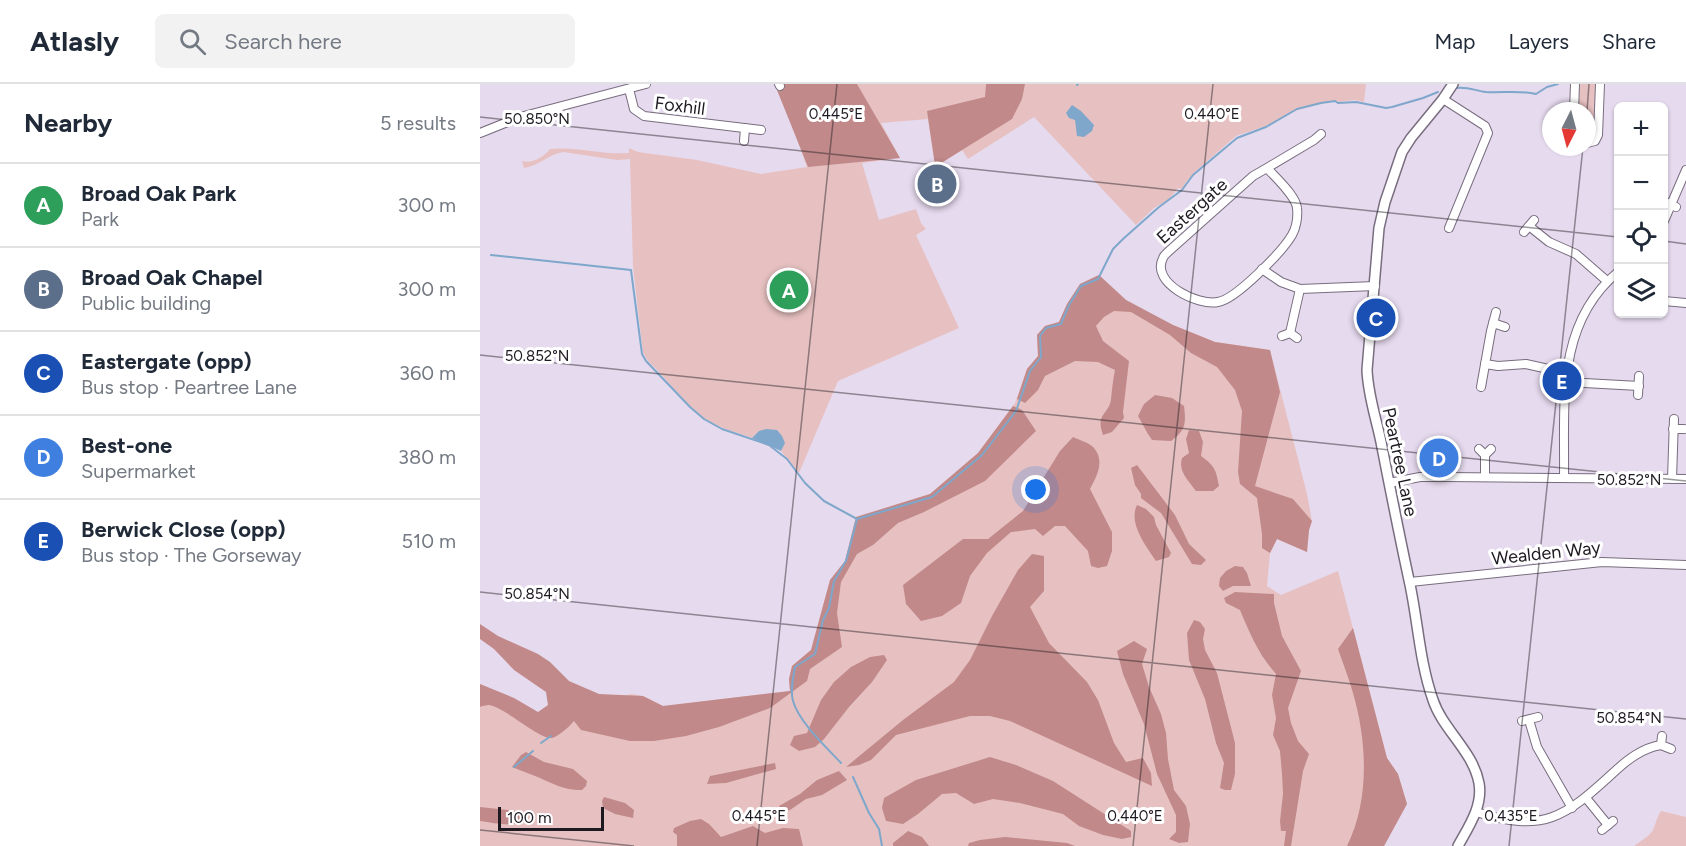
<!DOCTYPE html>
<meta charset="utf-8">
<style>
body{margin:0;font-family:Figtree,sans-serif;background:#f2f2f3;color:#1f2937}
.controls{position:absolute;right:18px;top:18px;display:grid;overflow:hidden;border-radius:9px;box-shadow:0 2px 4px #0004}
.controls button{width:54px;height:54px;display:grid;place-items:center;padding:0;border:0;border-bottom:2px solid #e0e1e3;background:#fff;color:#1f2937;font:30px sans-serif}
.compass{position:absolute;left:1062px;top:18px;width:54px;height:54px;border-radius:50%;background:#fff;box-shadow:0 2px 4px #0004;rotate:186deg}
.scale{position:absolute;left:18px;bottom:15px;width:106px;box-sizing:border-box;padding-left:6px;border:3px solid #1e1a21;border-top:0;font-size:16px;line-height:21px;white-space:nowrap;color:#1e1a21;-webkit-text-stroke:4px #fff;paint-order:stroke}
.you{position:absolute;left:556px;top:406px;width:21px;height:21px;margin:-15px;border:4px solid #fff;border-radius:50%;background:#1a73e8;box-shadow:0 0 0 9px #1a73e833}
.badge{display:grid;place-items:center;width:39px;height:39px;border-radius:50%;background:#db2777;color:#fff;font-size:20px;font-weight:700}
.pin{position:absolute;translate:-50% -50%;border:3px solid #fff;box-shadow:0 2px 6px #0006}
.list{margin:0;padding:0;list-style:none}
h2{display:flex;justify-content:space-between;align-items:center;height:78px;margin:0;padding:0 24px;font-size:26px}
h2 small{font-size:20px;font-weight:400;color:#747a83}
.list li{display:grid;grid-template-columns:39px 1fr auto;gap:18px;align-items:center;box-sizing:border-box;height:84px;padding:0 24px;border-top:2px solid #e0e1e3}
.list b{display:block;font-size:22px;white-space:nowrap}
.list p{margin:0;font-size:20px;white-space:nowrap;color:#747a83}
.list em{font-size:20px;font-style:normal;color:#747a83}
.icon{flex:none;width:33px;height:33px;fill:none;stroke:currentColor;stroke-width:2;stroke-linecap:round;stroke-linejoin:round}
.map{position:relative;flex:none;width:1206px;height:762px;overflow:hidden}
header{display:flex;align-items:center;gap:36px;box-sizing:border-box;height:84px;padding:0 30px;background:#fff;border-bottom:2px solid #e0e1e3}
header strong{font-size:28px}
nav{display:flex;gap:33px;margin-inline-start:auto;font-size:21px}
.search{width:420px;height:54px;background:#f2f2f3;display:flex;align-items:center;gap:15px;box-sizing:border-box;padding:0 21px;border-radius:9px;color:#747a83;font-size:22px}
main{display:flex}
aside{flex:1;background:#fff}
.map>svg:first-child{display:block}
.green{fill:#e7c1c1}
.forest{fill:#c18989}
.water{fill:#7ea7cb}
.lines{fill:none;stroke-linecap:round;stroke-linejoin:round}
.stream{stroke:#7ea7cb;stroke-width:2}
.minor-casing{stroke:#786d7f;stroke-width:10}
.tertiary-casing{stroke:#786d7f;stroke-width:12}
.minor{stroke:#fff;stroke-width:8}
.tertiary{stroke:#fff;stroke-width:9}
.ticks{fill:none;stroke:#1e1a21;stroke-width:1.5;stroke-opacity:0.45}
.labels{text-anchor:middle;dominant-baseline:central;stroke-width:6;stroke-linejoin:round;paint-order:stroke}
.street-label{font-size:18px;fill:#1e1a21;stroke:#fff}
.ticks-label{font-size:15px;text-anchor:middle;fill:#1e1a21;stroke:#fff;stroke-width:6;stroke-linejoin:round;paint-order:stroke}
</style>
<header>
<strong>Atlasly</strong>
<div class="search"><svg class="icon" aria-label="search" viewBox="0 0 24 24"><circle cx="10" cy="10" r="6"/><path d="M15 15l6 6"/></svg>Search here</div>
<nav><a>Map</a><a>Layers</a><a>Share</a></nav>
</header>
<main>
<aside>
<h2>Nearby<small>5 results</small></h2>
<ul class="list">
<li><span class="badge" style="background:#2e9e5b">A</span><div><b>Broad Oak Park</b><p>Park</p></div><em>300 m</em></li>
<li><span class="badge" style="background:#5c6f8a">B</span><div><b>Broad Oak Chapel</b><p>Public building</p></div><em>300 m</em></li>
<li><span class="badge" style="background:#1a4fb4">C</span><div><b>Eastergate (opp)</b><p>Bus stop · Peartree Lane</p></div><em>360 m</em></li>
<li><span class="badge" style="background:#3f7fe0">D</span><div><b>Best-one</b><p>Supermarket</p></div><em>380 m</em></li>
<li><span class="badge" style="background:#1a4fb4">E</span><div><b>Berwick Close (opp)</b><p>Bus stop · The Gorseway</p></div><em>510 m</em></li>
</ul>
</aside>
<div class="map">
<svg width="1206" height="762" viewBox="0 0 1206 762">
<rect width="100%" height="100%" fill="#e6daee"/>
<g class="green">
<path d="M 303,0 L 886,0 L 884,18 L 875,16 L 858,18 L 854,16 L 816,25 L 786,42 L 756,52 L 716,87 L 706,98 L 702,105 L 698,104 L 689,115 L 674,124 L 656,141 L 554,33 L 488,75 L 482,66 L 458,81 L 455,81 L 448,35 L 401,39 L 420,74 L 382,79 L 399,136 L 436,125 L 441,139 L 446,145 L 436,151 L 479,244 L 358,297 L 319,389 L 301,367 L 305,359 L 279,347 L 272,354 C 256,348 238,344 224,334 C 203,318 187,295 168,277 L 163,269 L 153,183 L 150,75 L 137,76 L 83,68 C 69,70 59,82 44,84 L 42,77 C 52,80 64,73 70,65 C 96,62 122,71 149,69 L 149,64 L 158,68 L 217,76 L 281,90 L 327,83 L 312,41 L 297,6 L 303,2 Z"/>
<polygon points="1097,0 1117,0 1116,51 1113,55 1107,56 1107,27 1097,27"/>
<polygon points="619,191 646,216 693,241 735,258 790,266 827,410 832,437 829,446 827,468 797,455 790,469 787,502 801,511 858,487 907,674 918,690 927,720 904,762 0,762 0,612 67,651 94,629 151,610 163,612 183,622 310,607 309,595 312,582 331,566 350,496 365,477 376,433 450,410 498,369 535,319 547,285 558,272 557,251 565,242 579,238 587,220 600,200"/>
<path d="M 1181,727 L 1206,733 L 1206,762 L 1154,762 C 1160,757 1169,753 1173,746 C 1176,739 1177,733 1181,727 Z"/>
</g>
<g class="forest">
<polygon points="303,0 377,0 420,74 328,83 297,6 303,2"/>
<polygon points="506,0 545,0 542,15 532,35 458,81 455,81 447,27 505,13"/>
<path d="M 619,191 L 646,216 L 693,241 L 735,258 L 790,266 L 800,308 L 775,402 L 813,415 L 832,437 L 829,446 L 827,468 L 797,455 L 790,469 L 782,464 L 782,450 L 777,414 L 760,400 L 758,388 L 762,327 L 755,306 L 737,283 L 711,269 L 690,251 L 651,228 L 634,227 L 624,233 L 616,242 L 623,257 L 649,277 L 643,328 L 644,334 L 632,348 L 623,351 C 615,329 629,331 631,315 C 632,305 633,296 635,286 L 618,278 L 595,277 L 565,292 L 558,306 L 545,319 L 537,315 L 547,285 L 558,272 L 557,251 L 565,242 L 579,238 L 587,220 L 600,200 Z"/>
<path d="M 675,311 L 692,314 L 704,322 C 706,339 706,346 691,357 L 672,356 L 668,350 L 658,332 L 664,320 Z"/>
<path d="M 533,322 L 542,326 L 556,347 L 505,397 L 444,428 L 418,439 L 393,461 L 377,470 L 361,498 L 357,529 L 362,563 L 330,585 L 327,597 L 290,624 L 239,643 L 206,652 L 174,657 L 150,657 L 101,646 L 94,637 C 89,643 79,652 72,654 C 60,656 26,624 9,621 C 8,621 1,622 0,623 L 0,600 L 34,614 L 58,628 L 68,621 L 66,608 L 34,586 L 14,565 L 0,555 L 0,540 L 18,552 L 58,570 L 70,578 L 89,597 L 119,610 L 163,612 L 183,622 L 310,607 L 309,595 L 312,582 L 331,566 L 350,496 L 365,477 L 376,433 L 450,410 L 498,369 Z"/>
<path d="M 709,346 L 719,347 L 723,358 L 721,372 C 735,382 736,386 739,402 L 733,407 L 716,407 C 708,396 698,387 702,374 L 709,369 L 706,355 Z"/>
<path d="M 593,353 C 599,356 610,359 614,364 C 625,377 617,392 610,405 L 632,448 L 632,467 L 627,482 L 618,484 L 611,482 L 608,467 L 585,442 L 575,442 L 563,452 L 555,445 L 531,448 L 507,469 L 490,492 L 481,519 L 462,532 L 441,537 L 426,520 L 423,501 L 483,455 L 508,455 L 543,427 L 580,367 Z"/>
<polygon points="657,381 695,431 709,460 726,476 721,481 712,480 681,429 661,414 661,410 655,401 651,384"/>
<path d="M 657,421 L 666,425 L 674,433 L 676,441 L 691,469 L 689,473 L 676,477 C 666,462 648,439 657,421 Z"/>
<polygon points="552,470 564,472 564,507 550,523 569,559 607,598 618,616 634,659 646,678 663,674 671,689 672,702 530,637 510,632 490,632 416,651 391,676 379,681 366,683 423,636 474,598 490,576 512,532 538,486"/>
<polygon points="755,482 763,483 767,489 771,502 753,502 743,507 739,502 740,494 746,487"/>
<path d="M 755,508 L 794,510 L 794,519 L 802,552 L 821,587 L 808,624 L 811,639 L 818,657 L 829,670 L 823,687 L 811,762 L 804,762 L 806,747 L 801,747 L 800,737 L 803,710 L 802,690 L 800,667 L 793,651 L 796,634 L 792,611 L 796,590 C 779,571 770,550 760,526 L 746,519 L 744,514 Z"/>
<polygon points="714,536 720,538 725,545 723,555 725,566 737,589 755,659 755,690 751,706 745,706 740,704 744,679 736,659 725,615 709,576 707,549"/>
<path d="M 873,544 L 907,674 L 918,690 L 927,720 L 904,762 L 867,762 C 890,716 887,657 873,609 C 869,594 863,580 858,565 Z"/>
<polygon points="654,557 667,565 662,580 669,603 681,630 686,649 688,675 694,706 706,722 710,740 708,758 699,759 689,755 696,748 696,731 677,690 664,640 643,590 637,567"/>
<polygon points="404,571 407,576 392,598 369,623 344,655 335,663 319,667 310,661 314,652 327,649 341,616 354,598 371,583 390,573"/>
<path d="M 46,668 L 64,678 L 93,685 L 107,697 L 106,702 L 102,706 C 87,707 73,700 60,694 C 51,690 41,687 32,683 L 41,671 Z"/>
<polygon points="510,673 536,681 573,697 651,747 651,753 642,755 623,751 599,742 583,730 540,719 513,715 494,720 476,709 462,710 438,730 423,740 406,737 402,724 404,714 436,696"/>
<polygon points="295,679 296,685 246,699 227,700 230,692"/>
<polygon points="359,687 367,696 342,711 326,715 310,726 299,729 299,722 320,710 337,696"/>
<polygon points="124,713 145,719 154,726 153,734 135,730 123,724 122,717"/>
<path d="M 0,723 L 36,727 L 46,732 L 48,736 C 36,744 14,739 0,737 Z"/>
<polygon points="221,735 229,740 241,753 273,742 285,749 303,744 319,745 323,762 197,762 197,751 193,748 194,744 210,737"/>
<polygon points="428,747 442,753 449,762 413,762 413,759"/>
<polygon points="525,753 587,759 595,762 488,762 489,759 500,756"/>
</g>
<g class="water">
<polygon points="592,21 601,27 614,41 612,47 604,53 597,52 595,36 589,34 586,29"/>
<polygon points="286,345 297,346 302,352 305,359 301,367 272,354 279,347"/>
</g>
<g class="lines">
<g class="stream">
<polyline points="597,1 598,0"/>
<path d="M 976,4 C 987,2 996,7 1006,8 C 1023,9 1040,6 1056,10 L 1067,3 L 1078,0"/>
<polyline points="11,171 151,186 162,270 166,277 210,323 224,335 242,345 289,361 307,375 325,399 344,417 377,435"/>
<polyline points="61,659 71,652"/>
<path d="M 361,679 C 346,663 319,638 313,617 C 310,607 313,594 315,583 L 335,570 L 343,536 L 349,524 L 354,497 L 366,477 L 377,435 L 452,413 L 502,371 L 536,327 L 550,287 L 561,273 L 560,252 L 566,244 L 581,240 L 589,221 L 601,202 L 618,195 L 633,165 L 643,155 L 679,123 L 702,106 L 713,91 L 757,54 L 786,43 L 817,25 L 841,19 L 855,17 L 858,19 L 876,18 L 906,24 L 912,23 L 943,14 L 958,8"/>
<polyline points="34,683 53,667"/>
<polyline points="373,693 389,729 399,745 402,762"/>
</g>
<defs>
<g id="minor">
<polyline points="299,0 300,2"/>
<polyline points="149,5 154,25 164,32 281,46"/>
<polyline points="963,15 1005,42 1008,49 969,144"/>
<polyline points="1094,27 1095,0"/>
<polyline points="0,49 40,33 166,0"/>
<polyline points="264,57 265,44"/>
<polyline points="1107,59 1115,57 1118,51 1120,0"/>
<path d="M 787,84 L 773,92 L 689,167 C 687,169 684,171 683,174 C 670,199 718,222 738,218 C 756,215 802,168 812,151 C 816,144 818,133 817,124 C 816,112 796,94 787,84 L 834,56 L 841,50"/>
<polyline points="1185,118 1196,123"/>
<polyline points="1184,137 1206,86"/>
<polyline points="1049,142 1069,158 1096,170 1127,197"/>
<polyline points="1044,148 1054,136"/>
<polyline points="782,185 801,198 820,205 895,202"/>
<polyline points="1184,217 1206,219"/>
<polyline points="1013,239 1025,243"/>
<polyline points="810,249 820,205"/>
<polyline points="802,252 810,249 817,254"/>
<polyline points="1005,280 1018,282 1046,280 1086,289"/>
<polyline points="1086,298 1159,302"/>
<polyline points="1001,303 1011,247 1016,228"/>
<polyline points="1158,311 1159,292"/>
<polyline points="1193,345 1204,345"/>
<polyline points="999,365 1005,371 1011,365"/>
<polyline points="1005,393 1005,371"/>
<path d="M 1084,394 C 1085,321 1075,240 1138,188"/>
<polyline points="1192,395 1194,335"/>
<polyline points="909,399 940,393 966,393 1206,395"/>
<polyline points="930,498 1122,478 1206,481"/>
<polyline points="1049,636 1057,663 1092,724"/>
<polyline points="1042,637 1058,633"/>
<polyline points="1182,652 1181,661 1191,665"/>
<polyline points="1106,714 1128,741"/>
<path d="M 996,728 C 1064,749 1084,734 1133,689 C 1147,676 1162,664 1181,661"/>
<polyline points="1122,746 1133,737"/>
</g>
<path id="tertiary" d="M 973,0 L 963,15 L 931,54 L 922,68 L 905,118 L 899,144 L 887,286 C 888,311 896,334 901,358 C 910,404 919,450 929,496 C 938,536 939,576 953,616 C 963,646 993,667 999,699 C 1003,722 989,742 978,762"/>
</defs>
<use href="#minor" class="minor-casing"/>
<use href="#tertiary" class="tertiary-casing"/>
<use href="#minor" class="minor"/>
<use href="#tertiary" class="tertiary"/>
</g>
<path class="ticks" d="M 1107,27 L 1109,0M 0,33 L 1138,153M 1184,157 L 1206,160M 0,271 L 1206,397M 0,508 L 1206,635M 0,746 L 154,762M 277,762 L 357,0M 653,762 L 733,0M 1029,762 L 1103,63"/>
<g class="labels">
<g class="street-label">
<text transform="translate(200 22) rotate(7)">Foxhill</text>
<text transform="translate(712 127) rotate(-42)">Eastergate</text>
<text transform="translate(920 378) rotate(78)">Peartree Lane</text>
<text transform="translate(1066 469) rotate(-6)">Wealden Way</text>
</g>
</g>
<g class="ticks-label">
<text x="356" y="35">0.445°E</text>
<text x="732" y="35">0.440°E</text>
<text x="57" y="40">50.850°N</text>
<text x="57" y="277">50.852°N</text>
<text x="1149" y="401">50.852°N</text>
<text x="57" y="515">50.854°N</text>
<text x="1149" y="639">50.854°N</text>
<text x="279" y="737">0.445°E</text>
<text x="655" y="737">0.440°E</text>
<text x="1031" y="737">0.435°E</text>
</g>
</svg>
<div class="controls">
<button>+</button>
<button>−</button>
<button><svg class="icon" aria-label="locate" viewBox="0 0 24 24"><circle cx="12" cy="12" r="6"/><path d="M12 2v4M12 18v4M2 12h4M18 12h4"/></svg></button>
<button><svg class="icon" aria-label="layers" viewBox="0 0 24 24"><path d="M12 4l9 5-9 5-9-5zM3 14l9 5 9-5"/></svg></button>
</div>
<svg class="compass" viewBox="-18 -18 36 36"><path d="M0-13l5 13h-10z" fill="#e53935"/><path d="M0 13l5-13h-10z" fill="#747a83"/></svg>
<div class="scale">100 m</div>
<div class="you"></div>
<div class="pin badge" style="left:309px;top:206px;background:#2e9e5b">A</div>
<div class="pin badge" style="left:457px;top:100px;background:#5c6f8a">B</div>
<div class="pin badge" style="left:896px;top:234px;background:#1a4fb4">C</div>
<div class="pin badge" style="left:959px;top:374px;background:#3f7fe0">D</div>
<div class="pin badge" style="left:1082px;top:297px;background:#1a4fb4">E</div>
</div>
</main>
